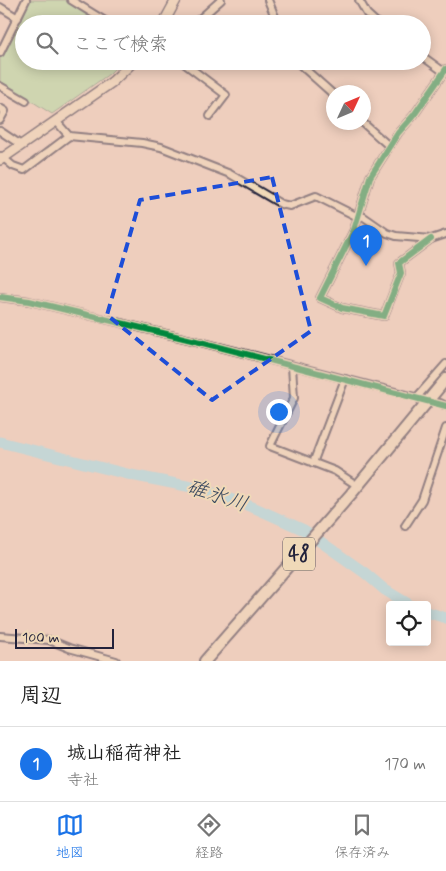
<!DOCTYPE html>
<html lang="ja">
<meta charset="utf-8">
<style>
body{margin:0;font-family:Mynerve,"Klee One",sans-serif;background:#f2f2f2;color:#222}
.controls{position:absolute;right:15px;bottom:15px;display:grid;overflow:hidden;border-radius:5px;box-shadow:0 2px 12px #0003}
.controls button{width:45px;height:45px;display:grid;place-items:center;padding:0;border:0;border-bottom:1px solid #e0e0e0;background:#fff;color:#222;font:25px sans-serif}
.compass{position:absolute;left:326px;top:85px;width:45px;height:45px;border-radius:50%;background:#fff;box-shadow:0 2px 12px #0003;rotate:46deg}
.scale{position:absolute;left:15px;bottom:12px;width:99px;box-sizing:border-box;padding-left:5px;border:2px solid #22223b;border-top:0;font-size:14px;line-height:18px;white-space:nowrap;color:#22223b;-webkit-text-stroke:4px #f0d9b8;paint-order:stroke}
.you{position:absolute;left:278px;top:411px;width:18px;height:18px;margin:-12px;border:4px solid #fff;border-radius:50%;background:#1a73e8;box-shadow:0 0 0 8px #1a73e833}
.badge{display:grid;place-items:center;width:32px;height:32px;border-radius:50%;background:#1a73e8;color:#fff;font-size:16px;font-weight:700}
.pin{position:absolute;translate:-50% -41px;filter:drop-shadow(0 1px 2px #0008)}
.pin::after{content:'';position:absolute;top:26px;width:18px;height:15px;background:inherit;clip-path:polygon(0 0,100% 0,50% 100%)}
.list{margin:0;padding:0;list-style:none}
h2{display:flex;justify-content:space-between;align-items:center;height:65px;margin:0;padding:0 20px;font-size:21px}
h2 small{font-size:16px;font-weight:400;color:#767676}
.list li{display:grid;grid-template-columns:32px 1fr auto;gap:15px;align-items:center;box-sizing:border-box;height:75px;padding:0 20px;border-top:1px solid #e0e0e0}
.list b{display:block;font-size:19px;white-space:nowrap}
.list p{margin:0;font-size:16px;white-space:nowrap;color:#767676}
.list em{font-size:16px;font-style:normal;color:#767676}
.icon{flex:none;width:28px;height:28px;fill:none;stroke:currentColor;stroke-width:2;stroke-linecap:round;stroke-linejoin:round}
.map{position:relative;flex:none;width:446px;height:661px;overflow:hidden}
.search{position:absolute;background:#fff;box-shadow:0 2px 12px #0003;left:15px;right:15px;top:15px;height:55px;display:flex;align-items:center;gap:12px;box-sizing:border-box;padding:0 18px;border-radius:28px;color:#767676;font-size:19px}
.sheet{height:140px;background:#fff}
nav{display:flex;justify-content:space-around;align-items:center;box-sizing:border-box;height:70px;border-top:1px solid #e0e0e0;background:#fff;font-size:14px;color:#767676}
nav a{display:grid;justify-items:center;gap:2px}
nav .on{color:#1a73e8}
.map>svg:first-child{display:block}
.green{fill:#a8dea1;stroke:#65806e}
.lines{fill:none;stroke-linecap:round;stroke-linejoin:round}
.river{stroke:#92dff1;stroke-width:11}
.street-casing{stroke:#22223b;stroke-width:10}
.secondary-casing{stroke:#22223b;stroke-width:12}
.primary-casing{stroke:#22223b;stroke-width:14}
.street{stroke:#f0d9b8;stroke-width:6}
.secondary{stroke:#f0d9b8;stroke-width:9}
.primary{stroke:#f0d9b8;stroke-width:10}
.cycleway-casing{stroke:#f0d9b8;stroke-width:9}
.cycleway{stroke:#00873e;stroke-width:6}
.marked{fill:none;stroke:#1d4ed8;stroke-width:4;stroke-dasharray:10 6;stroke-linejoin:round}
.labels{text-anchor:middle;dominant-baseline:central;stroke-width:4;stroke-linejoin:round;paint-order:stroke}
.shield{fill:#f0d9b8;stroke:#605960;stroke-width:1}
.shield-label{font-size:19px;font-weight:bold;fill:#22223b}
.water-label{font-size:21px;font-style:italic;fill:#38485f;stroke:#f0d9b8}
</style>
<div class="map">
<svg width="446" height="661" viewBox="0 0 446 661">
<rect width="100%" height="100%" fill="#eecebd"/>
<filter id="ink" filterUnits="userSpaceOnUse"><feTurbulence type="fractalNoise" baseFrequency=".02" numOctaves="2"/><feDisplacementMap in="SourceGraphic" scale="10" xChannelSelector="R" yChannelSelector="G"/><feConvolveMatrix kernelMatrix="1 2 1 2 8 2 1 2 1" color-interpolation-filters="sRGB"/></filter>
<g filter="url(#ink)">
<polygon class="green" points="28,0 66,0 105,24 24,24 24,61 122,61 109,74 52,114 0,81 0,57"/>
<g class="lines">
<g class="river">
<polyline points="0,442 131,475 202,489 255,508 304,530 365,573 385,590 410,605"/>
<polyline points="427,612 446,618"/>
</g>
<defs>
<g id="street">
<polyline points="71,0 110,24"/>
<polyline points="268,0 278,24"/>
<polyline points="359,0 367,14 378,24"/>
<polyline points="0,7 18,18"/>
<polyline points="194,24 221,0"/>
<polyline points="0,53 26,0"/>
<polyline points="422,56 444,72"/>
<polyline points="181,61 226,95 210,116"/>
<polyline points="296,61 334,95"/>
<polyline points="0,86 26,101"/>
<polyline points="0,108 5,111 0,120"/>
<polyline points="56,121 69,136 142,143 161,147 230,174 281,204 290,206 316,196 354,215 364,217 387,233 396,236 431,239 446,234"/>
<polyline points="362,122 389,146"/>
<polyline points="0,131 21,145"/>
<polyline points="1,156 13,166 24,170 69,136"/>
<polyline points="431,239 399,263 401,273 384,316 342,308 320,298 354,230 370,177 398,133 414,115 446,69"/>
<polyline points="0,297 29,301 200,342 419,398"/>
<polyline points="292,366 294,398 270,446 335,471 358,486"/>
<polyline points="417,397 446,364"/>
<polyline points="440,403 446,406"/>
<polyline points="313,463 345,379"/>
<polyline points="405,526 422,500 446,428"/>
<polyline points="0,636 49,640 69,648 116,661"/>
</g>
<g id="secondary">
<polyline points="163,24 176,0"/>
<polyline points="0,160 112,82 134,61"/>
</g>
<polyline id="primary" points="205,661 351,494 446,379"/>
</defs>
<use href="#street" class="street-casing"/>
<use href="#secondary" class="secondary-casing"/>
<use href="#primary" class="primary-casing"/>
<use href="#street" class="street"/>
<use href="#secondary" class="secondary"/>
<use href="#primary" class="primary"/>
<defs>
<g id="cycleway">
<polyline points="431,239 399,263 401,273 384,316 342,308 320,298 354,230 370,177 398,133 414,115 446,69"/>
<polyline points="0,297 29,301 200,342 446,406"/>
</g>
</defs>
<use href="#cycleway" class="cycleway-casing"/>
<use href="#cycleway" class="cycleway"/>
</g>
</g>
<path d="M0 0H446V661H0ZM 272,177 L 311,331 L 212,400 L 107,315 L 140,200 Z" fill="#eecebd" fill-opacity=".55" fill-rule="evenodd"/>
<path class="marked" d="M 272,177 L 311,331 L 212,400 L 107,315 L 140,200 Z"/>
<g class="labels">
<rect class="shield" x="283" y="537.5" width="32" height="33" rx="4"/>
<g class="shield-label">
<text x="299" y="554">48</text>
</g>
<g class="water-label">
<text transform="translate(217 496) rotate(18)">碓氷川</text>
</g>
</g>
</svg>
<div class="controls">
<button><svg class="icon" aria-label="locate" viewBox="0 0 24 24"><circle cx="12" cy="12" r="6"/><path d="M12 2v4M12 18v4M2 12h4M18 12h4"/></svg></button>
</div>
<svg class="compass" viewBox="-18 -18 36 36"><path d="M0-13l5 13h-10z" fill="#e53935"/><path d="M0 13l5-13h-10z" fill="#767676"/></svg>
<div class="scale">100 m</div>
<div class="you"></div>
<div class="pin badge" style="left:366px;top:266px">1</div>
<div class="search"><svg class="icon" aria-label="search" viewBox="0 0 24 24"><circle cx="10" cy="10" r="6"/><path d="M15 15l6 6"/></svg>ここで検索</div>
</div>
<section class="sheet">
<h2>周辺<small></small></h2>
<ul class="list">
<li><span class="badge">1</span><div><b>城山稲荷神社</b><p>寺社</p></div><em>170 m</em></li>
</ul>
</section>
<nav>
<a class="on"><svg class="icon" aria-label="map" viewBox="0 0 24 24"><path d="M3 6l6-2 6 2 6-2v14l-6 2-6-2-6 2zM9 4v14M15 6v14"/></svg>地図</a>
<a><svg class="icon" aria-label="directions" viewBox="0 0 24 24"><path d="M12 3l9 9-9 9-9-9zM9 14v-3h6M13 9l2 2-2 2"/></svg>経路</a>
<a><svg class="icon" aria-label="saved" viewBox="0 0 24 24"><path d="M7 4h10v16l-5-4-5 4z"/></svg>保存済み</a>
</nav>
